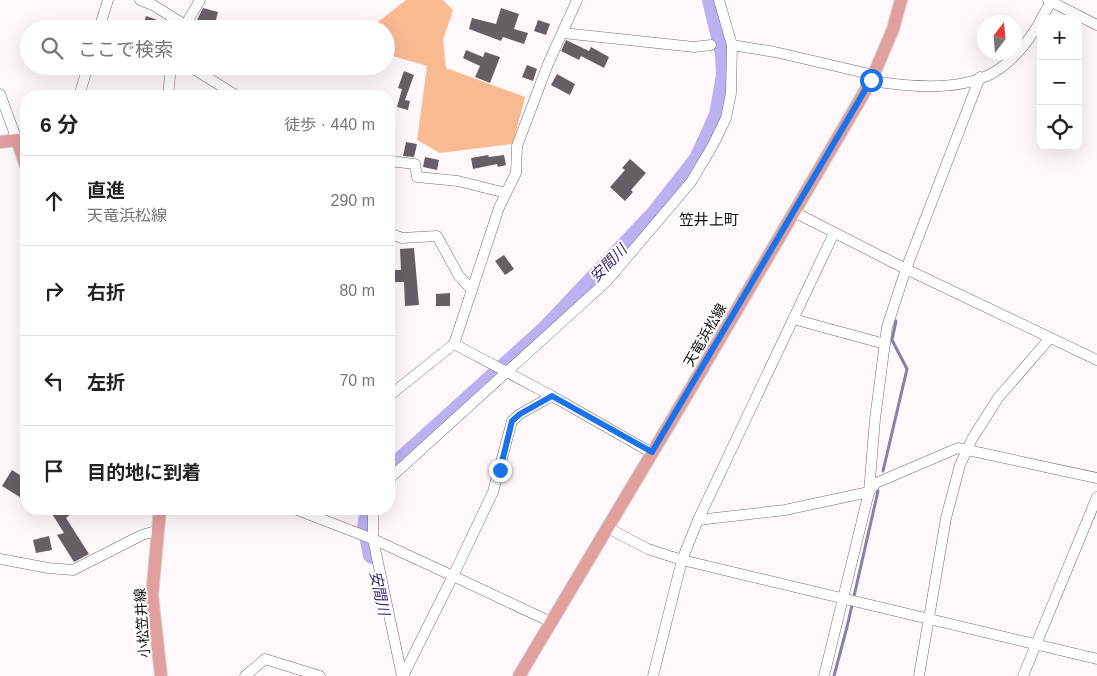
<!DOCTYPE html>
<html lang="ja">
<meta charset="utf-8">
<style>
body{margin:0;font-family:Helvetica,"Noto Sans JP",sans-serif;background:#f6f6f6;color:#222}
.controls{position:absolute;right:15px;top:15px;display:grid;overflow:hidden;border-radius:10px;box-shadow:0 5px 20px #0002}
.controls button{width:45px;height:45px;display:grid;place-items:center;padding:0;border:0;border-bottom:1px solid #e0e0e0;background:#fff;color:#222;font:25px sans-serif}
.compass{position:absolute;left:977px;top:15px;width:45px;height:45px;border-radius:50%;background:#fff;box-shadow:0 5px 20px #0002;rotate:16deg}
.stop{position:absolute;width:15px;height:15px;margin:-11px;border:4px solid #1a73e8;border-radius:50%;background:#fff}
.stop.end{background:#1a73e8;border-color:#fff;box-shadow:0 1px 5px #0008}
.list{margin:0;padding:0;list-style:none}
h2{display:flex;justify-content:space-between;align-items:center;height:65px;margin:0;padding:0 20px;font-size:21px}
h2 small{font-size:16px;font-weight:400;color:#767676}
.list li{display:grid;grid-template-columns:32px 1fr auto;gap:15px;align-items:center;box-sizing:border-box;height:90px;padding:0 20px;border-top:1px solid #e0e0e0}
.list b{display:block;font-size:19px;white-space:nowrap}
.list p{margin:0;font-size:16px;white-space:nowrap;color:#767676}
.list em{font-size:16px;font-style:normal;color:#767676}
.icon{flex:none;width:28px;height:28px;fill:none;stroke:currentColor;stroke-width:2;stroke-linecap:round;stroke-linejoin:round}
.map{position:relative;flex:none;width:1097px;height:676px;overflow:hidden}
.search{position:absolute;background:#fff;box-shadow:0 5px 20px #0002;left:20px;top:20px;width:375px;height:55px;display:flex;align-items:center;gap:12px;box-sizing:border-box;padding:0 18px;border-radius:28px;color:#767676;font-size:19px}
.panel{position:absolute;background:#fff;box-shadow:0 5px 20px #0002;left:20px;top:90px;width:375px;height:425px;border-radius:20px}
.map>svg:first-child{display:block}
.forest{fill:#f9ba92}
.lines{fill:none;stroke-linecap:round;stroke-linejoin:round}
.stream{stroke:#8780ad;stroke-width:3}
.river{stroke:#bbb1f1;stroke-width:18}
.building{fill:#666066}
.minor-casing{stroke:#756c70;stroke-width:11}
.major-casing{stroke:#d4d3d3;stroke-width:14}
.minor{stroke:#fff;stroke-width:10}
.major{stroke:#e19f9e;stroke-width:12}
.route{stroke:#1a73e8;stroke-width:6}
.labels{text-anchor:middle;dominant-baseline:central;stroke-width:4;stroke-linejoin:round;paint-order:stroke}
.street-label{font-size:14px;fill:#0f0c0d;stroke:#fff}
.neighbourhood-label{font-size:15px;fill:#0f0c0d;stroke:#fff}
.water-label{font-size:15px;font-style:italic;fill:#39256e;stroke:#fff}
</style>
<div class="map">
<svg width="1097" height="676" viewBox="0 0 1097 676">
<rect width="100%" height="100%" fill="#fef8fb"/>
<polygon class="forest" points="406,0 443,0 453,10 443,40 446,68 525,97 513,144 440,153 417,140 427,66 386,54 386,29 369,29"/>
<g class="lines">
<g class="stream">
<polyline points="883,471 907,369 892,340 896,321"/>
<polyline points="834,676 847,627 878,491"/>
</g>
<g class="river">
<polyline points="389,471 545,330 654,215 698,159 718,115 725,75 724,54 711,0"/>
<polyline points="369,509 366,527 372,555"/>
</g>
</g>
<g class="building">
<polygon points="203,8 218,12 215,24 197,20"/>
<polygon points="501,8 519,14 514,29 528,33 524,44 503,37 501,41 469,29 472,18 496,24"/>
<polygon points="146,16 163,22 161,29 143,26"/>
<polygon points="538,20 550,24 546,35 534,31"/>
<polygon points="566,40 589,51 591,47 609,57 604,68 581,56 579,60 561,51"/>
<polygon points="466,50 483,57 485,52 500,57 490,83 475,77 480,66 463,58"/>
<polygon points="527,65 537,69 533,81 522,77"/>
<polygon points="404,71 414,75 405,100 410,101 408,110 397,107 402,89 398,88"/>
<polygon points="557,74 575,84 570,95 551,85"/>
<polygon points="406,142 417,144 414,157 403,156"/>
<polygon points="488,155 489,157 504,155 506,165 498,167 497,164 473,169 471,158"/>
<polygon points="425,157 439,160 437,170 423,167"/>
<polygon points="630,159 646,173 631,190 633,192 625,201 610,187 625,170 622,168"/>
<polygon points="414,248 419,305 405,306 404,282 389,282 389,270 401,270 400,249"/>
<polygon points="504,255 514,269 505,275 495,261"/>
<polygon points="450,293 450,306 436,306 436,294"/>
<polygon points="12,470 26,479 26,493 23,499 2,486"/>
<polygon points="49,509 68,509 71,514 66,518 89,554 74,562 57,535 64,533"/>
<polygon points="49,536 52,550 36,553 33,540"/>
</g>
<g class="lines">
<defs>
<g id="minor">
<polyline points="140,0 153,5 185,25"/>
<polyline points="1048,0 1097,25"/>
<polyline points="1041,19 1052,0"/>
<polyline points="99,29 108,0"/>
<polyline points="183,29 200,0"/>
<polyline points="563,33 694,47 711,45"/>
<polyline points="732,45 775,52 874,75"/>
<polyline points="189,66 237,96"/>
<path d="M 871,81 C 907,86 954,92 989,75 C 1011,64 1029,41 1041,20"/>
<polyline points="0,94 17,140"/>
<polyline points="79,96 88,66"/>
<polyline points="168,96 171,66"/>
<polyline points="389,161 415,164 417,177 458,181 506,193 499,208 454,344 389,396"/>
<polyline points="506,193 516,173 517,146 548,64 577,0"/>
<polyline points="794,212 906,269 1097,360"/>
<polyline points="389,233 402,238 437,236 459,276 472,290"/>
<polyline points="793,319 885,344"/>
<polyline points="454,344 552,396 652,453"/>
<polyline points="389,479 607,281 691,182 713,145 726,118 731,93 732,45 719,0"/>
<polyline points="295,509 373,539 453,576 493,492 512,421 520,414 552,396"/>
<polyline points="373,509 373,539 402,676"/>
<polyline points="698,520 785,510 869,492 876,483 958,448 1097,478"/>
<polyline points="608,528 648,549 682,560 1097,659"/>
<polyline points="0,559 48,568 73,570 142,535 159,530"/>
<polyline points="245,676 265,659 320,676"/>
<polyline points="403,676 453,576 551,622"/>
<polyline points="653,676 682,560 698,520 834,233"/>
<polyline points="824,676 869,492 875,419 887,327 906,269 980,77"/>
<polyline points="919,676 946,518 960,465 972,439 998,398 1050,338"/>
<polyline points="1023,676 1097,497"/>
</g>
<g id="major">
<polyline points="0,142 17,140 26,166"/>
<polyline points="160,509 152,595 161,676"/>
<polyline points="519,676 691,388 871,81 893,29 901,0"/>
</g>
</defs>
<use href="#minor" class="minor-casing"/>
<use href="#major" class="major-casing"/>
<use href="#minor" class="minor"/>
<use href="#major" class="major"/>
</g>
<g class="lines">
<polyline class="route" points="500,470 512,421 520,414 552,396 652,452 871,80"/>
</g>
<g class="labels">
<g class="street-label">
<text transform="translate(705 335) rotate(-60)">天竜浜松線</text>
<text transform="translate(142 623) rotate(-94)">小松笠井線</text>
</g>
<g class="neighbourhood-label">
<text x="709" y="219">笠井上町</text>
</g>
<g class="water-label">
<text transform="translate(608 263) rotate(-46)">安間川</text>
<text transform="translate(380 593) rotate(78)">安間川</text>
</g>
</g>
</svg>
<div class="controls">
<button>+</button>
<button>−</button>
<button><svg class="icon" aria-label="locate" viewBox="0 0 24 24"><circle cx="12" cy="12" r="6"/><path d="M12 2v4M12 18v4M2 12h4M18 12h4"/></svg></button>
</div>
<svg class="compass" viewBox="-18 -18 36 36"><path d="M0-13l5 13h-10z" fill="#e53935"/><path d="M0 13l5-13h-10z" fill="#767676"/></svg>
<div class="stop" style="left:871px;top:80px"></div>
<div class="stop end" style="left:500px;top:470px"></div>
<div class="search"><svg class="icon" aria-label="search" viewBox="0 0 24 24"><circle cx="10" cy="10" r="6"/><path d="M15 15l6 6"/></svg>ここで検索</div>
<section class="panel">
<h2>6 分<small>徒歩 · 440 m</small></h2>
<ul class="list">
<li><svg class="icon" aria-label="ahead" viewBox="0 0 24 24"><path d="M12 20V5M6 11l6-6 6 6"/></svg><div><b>直進</b><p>天竜浜松線</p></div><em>290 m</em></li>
<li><svg class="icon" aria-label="right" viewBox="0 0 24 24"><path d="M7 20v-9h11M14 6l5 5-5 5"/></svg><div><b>右折</b></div><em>80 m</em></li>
<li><svg class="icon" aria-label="left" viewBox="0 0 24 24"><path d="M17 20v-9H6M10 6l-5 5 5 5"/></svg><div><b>左折</b></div><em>70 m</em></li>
<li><svg class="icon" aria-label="arrive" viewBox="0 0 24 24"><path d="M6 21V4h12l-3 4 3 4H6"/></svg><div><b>目的地に到着</b></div></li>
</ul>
</section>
</div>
